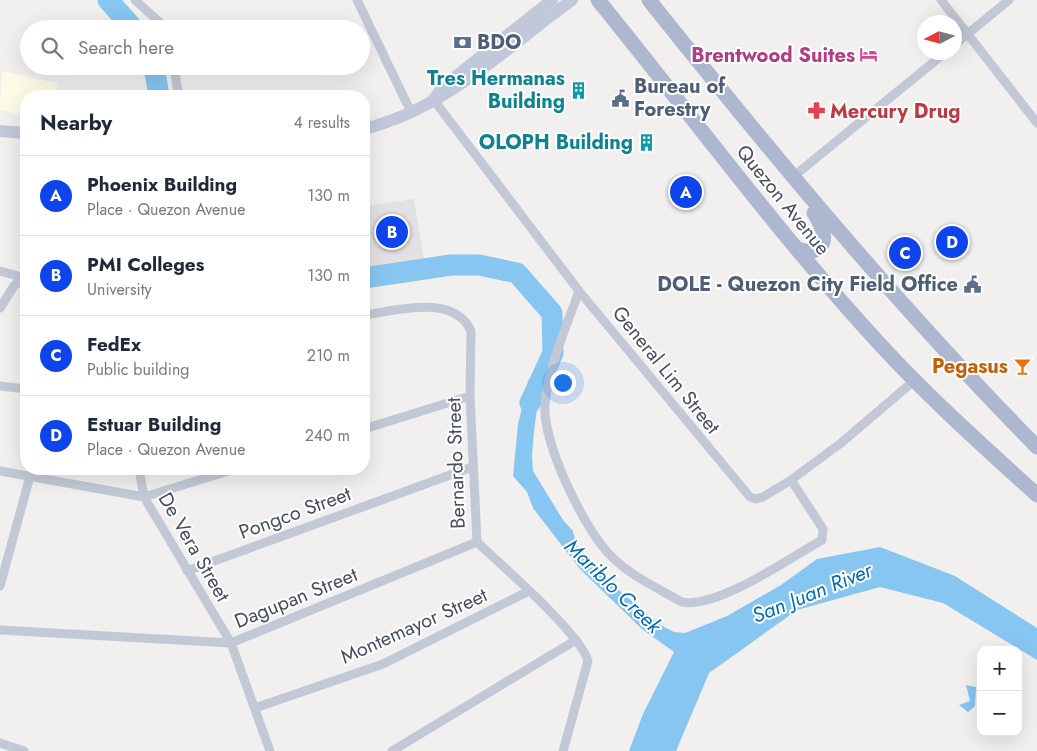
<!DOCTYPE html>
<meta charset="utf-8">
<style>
body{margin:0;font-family:Jost,sans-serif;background:#f2f2f3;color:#1f2937}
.controls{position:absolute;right:15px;bottom:15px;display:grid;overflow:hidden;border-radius:10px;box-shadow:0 5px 20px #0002}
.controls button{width:45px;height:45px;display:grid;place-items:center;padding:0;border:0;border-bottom:1px solid #e0e1e3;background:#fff;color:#1f2937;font:25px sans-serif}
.compass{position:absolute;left:917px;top:15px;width:45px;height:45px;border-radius:50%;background:#fff;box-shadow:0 5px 20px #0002;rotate:264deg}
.you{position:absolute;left:562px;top:382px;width:18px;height:18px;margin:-12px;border:4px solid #fff;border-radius:50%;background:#1a73e8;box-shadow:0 0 0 8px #1a73e833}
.badge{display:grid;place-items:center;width:32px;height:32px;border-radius:50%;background:#0e44ec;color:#fff;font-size:16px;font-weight:700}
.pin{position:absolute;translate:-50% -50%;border:2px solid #fff;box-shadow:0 1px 5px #0006}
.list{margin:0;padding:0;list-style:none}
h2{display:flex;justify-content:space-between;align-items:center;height:65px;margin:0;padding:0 20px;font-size:21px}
h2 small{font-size:16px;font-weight:400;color:#747a83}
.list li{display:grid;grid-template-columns:32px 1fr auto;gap:15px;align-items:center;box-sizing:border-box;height:80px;padding:0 20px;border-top:1px solid #e0e1e3}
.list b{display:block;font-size:19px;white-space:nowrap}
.list p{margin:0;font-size:16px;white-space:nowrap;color:#747a83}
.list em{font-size:16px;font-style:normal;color:#747a83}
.icon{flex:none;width:28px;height:28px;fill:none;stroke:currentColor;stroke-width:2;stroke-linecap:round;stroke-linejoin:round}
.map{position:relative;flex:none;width:1037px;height:751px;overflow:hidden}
.search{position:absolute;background:#fff;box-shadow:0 5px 20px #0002;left:20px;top:20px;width:350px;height:55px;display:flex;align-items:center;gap:12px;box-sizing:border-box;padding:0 18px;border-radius:28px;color:#747a83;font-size:19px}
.panel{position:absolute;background:#fff;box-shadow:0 5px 20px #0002;left:20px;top:90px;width:350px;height:385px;border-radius:20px}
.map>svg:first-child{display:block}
.commercial{fill:#fdfbe8}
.education{fill:#e3e1e1}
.water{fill:#86c6f1}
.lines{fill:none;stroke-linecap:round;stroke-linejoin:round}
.river{stroke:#86c6f1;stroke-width:21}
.street{stroke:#c2c8d5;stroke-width:9}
.secondary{stroke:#c1c8d9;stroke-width:12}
.primary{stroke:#adb8d0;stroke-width:15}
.labels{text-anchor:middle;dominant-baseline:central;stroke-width:4;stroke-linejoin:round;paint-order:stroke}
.service-label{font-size:20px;font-weight:bold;fill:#4e5e75;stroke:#fff;text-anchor:start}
.hotel-label{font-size:20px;font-weight:bold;fill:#b23c85;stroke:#fff;text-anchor:end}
.culture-label{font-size:20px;font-weight:bold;fill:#0d838f;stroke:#fff;text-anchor:end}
.health-label{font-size:20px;font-weight:bold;fill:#be3a42;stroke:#fff;text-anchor:start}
.street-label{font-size:20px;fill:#464e5e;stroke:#fff}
.food-label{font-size:20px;font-weight:bold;fill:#c56008;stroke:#fff;text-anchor:end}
.water-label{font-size:21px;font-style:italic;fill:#046cb3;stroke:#fff}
</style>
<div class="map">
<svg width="1037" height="751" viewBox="0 0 1037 751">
<rect width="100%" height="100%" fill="#f2efef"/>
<polygon class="commercial" points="2,71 57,83 56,96 26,96 26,116 0,110"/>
<polygon class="education" points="414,199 424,259 364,269 364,206"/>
<g class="water">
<polygon points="544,376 538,401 534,431 532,455 533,471 563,520 573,531 576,545 622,593 662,626 674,632 685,633 727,616 781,585 817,559 880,547 955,576 1037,628 1037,660 943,603 880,587 797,610 709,673 676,751 629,751 643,714 674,652 642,629 580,569 533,508 527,492 513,476 518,424 529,379"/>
<polygon points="966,685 976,687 975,706 968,712 959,705 970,701"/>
</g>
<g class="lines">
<g class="river">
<polyline points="108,0 134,29"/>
<polyline points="154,66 159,96"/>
<polyline points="364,278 451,265 479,265 517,273 552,313 553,353 530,403"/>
</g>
<g class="street">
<polyline points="135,0 167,29"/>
<polyline points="357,0 411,112"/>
<polyline points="941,0 1037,123"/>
<polyline points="954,45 1009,0"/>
<polyline points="174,66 177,87 181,96"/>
<polyline points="433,99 579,291 750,497 756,499 763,497 791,480 841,443 915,380"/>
<polyline points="794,176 946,52"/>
<polyline points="0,271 22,277"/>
<path d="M 579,291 C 566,328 549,365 545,404 C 542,442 584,530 612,557 C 631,576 659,589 682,602 C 717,609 790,558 822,540 L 823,529 L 791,480"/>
<polyline points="0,308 14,286 26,274"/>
<path d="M 364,315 C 395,311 454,293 471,331 L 470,396 L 477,542 C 500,564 582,635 588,661 L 563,751"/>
<polyline points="0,386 26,389"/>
<polyline points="364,429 470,396"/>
<polyline points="139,469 144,497 231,643 270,751"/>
<polyline points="0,471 144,497 235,469"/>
<polyline points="187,571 472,467"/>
<polyline points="0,586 30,476"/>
<polyline points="0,630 231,643 477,542"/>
<polyline points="255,708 383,664 529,591"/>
<polyline points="0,743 24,751"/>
<polyline points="392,751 576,640"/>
</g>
<g class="secondary">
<polyline points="434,99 444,86 552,0"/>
<path d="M 364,129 C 445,109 506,48 572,0"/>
<polyline points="0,131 26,133"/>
</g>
<g class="primary">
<path d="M 598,0 C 690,113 777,232 876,340 C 926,395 982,445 1037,495"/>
<path d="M 649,0 C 772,154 898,306 1037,447"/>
<path d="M 797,249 L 810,252 C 832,246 823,227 814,213"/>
</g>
</g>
<defs>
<symbol id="bank-bare" viewBox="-9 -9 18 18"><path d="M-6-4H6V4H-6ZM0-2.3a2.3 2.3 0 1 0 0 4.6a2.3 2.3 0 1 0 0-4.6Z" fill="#5c6f8a" stroke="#fff" stroke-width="2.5" paint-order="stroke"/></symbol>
<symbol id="hotel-bare" viewBox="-9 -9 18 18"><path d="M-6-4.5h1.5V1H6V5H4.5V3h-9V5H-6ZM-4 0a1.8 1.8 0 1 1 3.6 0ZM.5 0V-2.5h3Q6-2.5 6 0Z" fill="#d1479c" stroke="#fff" stroke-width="2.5" paint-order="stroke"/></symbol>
<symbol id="building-bare" viewBox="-9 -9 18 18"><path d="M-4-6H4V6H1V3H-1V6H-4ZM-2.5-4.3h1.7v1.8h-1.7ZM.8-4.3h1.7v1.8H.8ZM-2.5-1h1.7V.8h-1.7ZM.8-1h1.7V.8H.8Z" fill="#0f9aa8" stroke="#fff" stroke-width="2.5" paint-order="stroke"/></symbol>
<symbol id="civic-bare" viewBox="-9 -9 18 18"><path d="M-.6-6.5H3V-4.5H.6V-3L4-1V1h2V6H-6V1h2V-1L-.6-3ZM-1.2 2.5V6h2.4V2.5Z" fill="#5c6f8a" stroke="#fff" stroke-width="2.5" paint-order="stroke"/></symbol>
<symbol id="pharmacy-bare" viewBox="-9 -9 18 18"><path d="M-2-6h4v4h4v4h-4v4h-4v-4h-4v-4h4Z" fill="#e0444e" stroke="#fff" stroke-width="2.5" paint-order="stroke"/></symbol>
<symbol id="bar-bare" viewBox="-9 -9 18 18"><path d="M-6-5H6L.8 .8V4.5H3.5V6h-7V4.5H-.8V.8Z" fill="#e8710a" stroke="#fff" stroke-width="2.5" paint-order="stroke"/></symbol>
</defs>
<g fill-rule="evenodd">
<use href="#bank-bare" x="450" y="30" width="25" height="25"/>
<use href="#hotel-bare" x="856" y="42" width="25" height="25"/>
<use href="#building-bare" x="566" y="78" width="25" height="25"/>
<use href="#civic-bare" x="608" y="86" width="25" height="25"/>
<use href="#pharmacy-bare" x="804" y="98" width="25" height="25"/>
<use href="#building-bare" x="634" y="130" width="25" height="25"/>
<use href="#civic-bare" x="960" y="272" width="25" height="25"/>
<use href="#bar-bare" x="1010" y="354" width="25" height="25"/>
</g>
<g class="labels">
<g class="service-label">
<text x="477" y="42">BDO</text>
<text x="634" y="86">Bureau of<tspan x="634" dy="23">Forestry</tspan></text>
<text x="958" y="284" text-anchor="end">DOLE - Quezon City Field Office</text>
</g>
<g class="hotel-label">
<text x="855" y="55">Brentwood Suites</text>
</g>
<g class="culture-label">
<text x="565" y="78">Tres Hermanas<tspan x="565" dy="23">Building</tspan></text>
<text x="633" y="142">OLOPH Building</text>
</g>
<g class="health-label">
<text x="830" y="111">Mercury Drug</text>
</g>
<g class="street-label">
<text transform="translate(783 200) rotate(51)">Quezon Avenue</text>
<text transform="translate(666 370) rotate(51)">General Lim Street</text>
<text transform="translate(456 463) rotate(-92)">Bernardo Street</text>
<text transform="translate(295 513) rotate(-20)">Pongco Street</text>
<text transform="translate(194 547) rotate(60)">De Vera Street</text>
<text transform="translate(296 598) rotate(-22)">Dagupan Street</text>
<text transform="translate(414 626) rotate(-24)">Montemayor Street</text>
</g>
<g class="food-label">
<text x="1008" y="366">Pegasus</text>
</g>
<g class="water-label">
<text transform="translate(613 586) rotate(44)">Mariblo Creek</text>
<text transform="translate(812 593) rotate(-22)">San Juan River</text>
</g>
</g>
</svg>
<div class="controls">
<button>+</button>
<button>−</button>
</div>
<svg class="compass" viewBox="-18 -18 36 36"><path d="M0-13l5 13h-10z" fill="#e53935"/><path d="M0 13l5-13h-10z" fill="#747a83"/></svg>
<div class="you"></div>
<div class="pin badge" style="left:686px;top:192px">A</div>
<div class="pin badge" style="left:392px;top:232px">B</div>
<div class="pin badge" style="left:905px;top:253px">C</div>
<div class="pin badge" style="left:952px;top:242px">D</div>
<div class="search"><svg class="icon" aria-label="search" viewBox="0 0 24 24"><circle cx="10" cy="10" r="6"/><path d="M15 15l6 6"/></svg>Search here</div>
<section class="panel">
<h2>Nearby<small>4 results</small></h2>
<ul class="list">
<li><span class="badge">A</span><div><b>Phoenix Building</b><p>Place · Quezon Avenue</p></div><em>130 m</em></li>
<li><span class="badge">B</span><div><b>PMI Colleges</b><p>University</p></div><em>130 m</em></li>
<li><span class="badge">C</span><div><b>FedEx</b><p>Public building</p></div><em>210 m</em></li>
<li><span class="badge">D</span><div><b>Estuar Building</b><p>Place · Quezon Avenue</p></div><em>240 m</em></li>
</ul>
</section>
</div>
